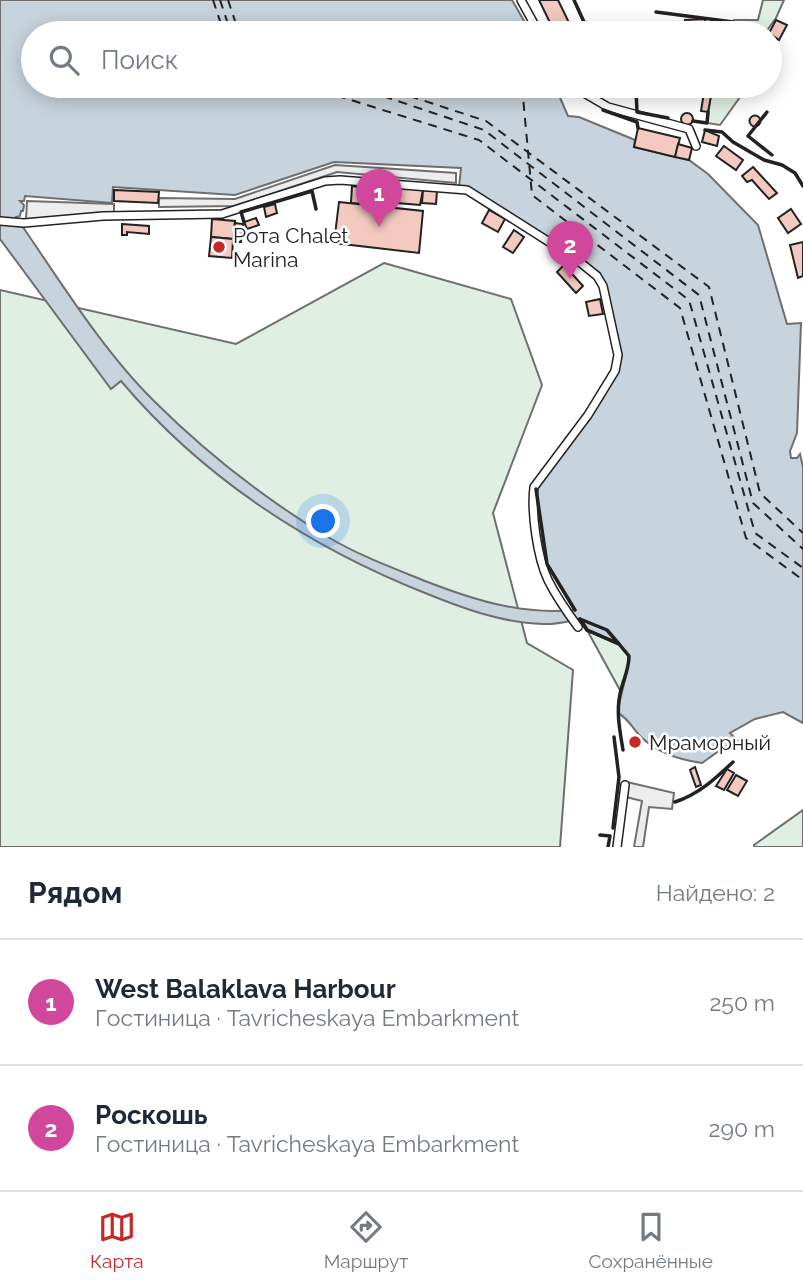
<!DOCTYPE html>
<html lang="ru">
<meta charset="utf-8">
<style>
body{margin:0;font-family:Raleway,sans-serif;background:#f6f6f7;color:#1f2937}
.you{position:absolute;left:324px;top:522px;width:24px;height:24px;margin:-18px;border:5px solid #fff;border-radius:50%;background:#1a73e8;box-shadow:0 0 0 10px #1a73e833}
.badge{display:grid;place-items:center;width:46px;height:46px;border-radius:50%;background:#c62828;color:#fff;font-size:23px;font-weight:700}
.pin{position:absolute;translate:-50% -58px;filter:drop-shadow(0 2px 4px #0008)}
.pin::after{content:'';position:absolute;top:37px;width:24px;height:21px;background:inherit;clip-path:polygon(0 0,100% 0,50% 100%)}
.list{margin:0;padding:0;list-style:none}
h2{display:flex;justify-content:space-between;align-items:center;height:91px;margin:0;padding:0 28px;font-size:30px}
h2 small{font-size:23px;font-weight:400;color:#747a83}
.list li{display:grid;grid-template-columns:46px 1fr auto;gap:21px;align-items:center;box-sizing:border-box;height:126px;padding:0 28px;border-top:2px solid #e0e1e3}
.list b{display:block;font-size:26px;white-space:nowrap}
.list p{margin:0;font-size:23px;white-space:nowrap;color:#747a83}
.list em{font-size:23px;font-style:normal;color:#747a83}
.icon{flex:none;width:38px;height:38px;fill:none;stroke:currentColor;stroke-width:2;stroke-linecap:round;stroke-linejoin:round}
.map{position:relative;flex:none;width:803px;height:847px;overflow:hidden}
.search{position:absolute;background:#fff;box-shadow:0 4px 18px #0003;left:21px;right:21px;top:21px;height:77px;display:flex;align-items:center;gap:18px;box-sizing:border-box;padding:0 24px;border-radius:38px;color:#747a83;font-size:26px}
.sheet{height:343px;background:#fff}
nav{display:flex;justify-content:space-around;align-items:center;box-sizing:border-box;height:98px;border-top:2px solid #e0e1e3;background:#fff;font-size:19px;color:#747a83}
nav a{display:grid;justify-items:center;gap:4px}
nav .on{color:#c62828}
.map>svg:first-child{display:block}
.green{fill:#e0efe3;stroke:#6f6f6f;stroke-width:2}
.parking{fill:#ededed;stroke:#6f6f6f;stroke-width:2}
.water{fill:#c7d3dd;stroke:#6f6f6f;stroke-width:2;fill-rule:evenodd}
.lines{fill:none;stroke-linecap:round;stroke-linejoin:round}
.ferry{stroke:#222;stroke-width:2;stroke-dasharray:9 7;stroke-linecap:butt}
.building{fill:#f3c9c0;stroke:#222;stroke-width:2}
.minor-casing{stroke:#222;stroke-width:10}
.minor{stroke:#fff;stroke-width:7}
.fence{stroke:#222;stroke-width:2;stroke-dasharray:9 3.5;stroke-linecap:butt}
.wall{stroke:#222;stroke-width:3.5}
.poi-dot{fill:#c62828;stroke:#fff;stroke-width:2.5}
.labels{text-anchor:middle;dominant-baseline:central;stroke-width:5;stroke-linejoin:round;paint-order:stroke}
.poi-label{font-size:21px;fill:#222;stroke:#fff;text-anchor:start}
</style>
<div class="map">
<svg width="803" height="847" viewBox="0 0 803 847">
<rect width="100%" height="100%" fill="#fff"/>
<g class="green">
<polygon points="763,0 784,0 776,18 765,33 736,33 734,27 730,26 734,20 758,20"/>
<polygon points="712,86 748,86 720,125 707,123"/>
<polygon points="384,263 511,299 542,385 493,513 527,643 573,670 560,847 0,847 0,290 236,344"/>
<polygon points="587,630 619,644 629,656 629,669 621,692"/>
<polygon points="803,810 803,847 754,847 754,845"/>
</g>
<g class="parking">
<polygon points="335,165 456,173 456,183 337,172 235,206 159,207 159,198 235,199"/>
<polygon points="27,201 114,204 114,214 26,220"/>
<polygon points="627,782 674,793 672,809 649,807 643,847 634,847 642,801 626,797"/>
</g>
<path class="water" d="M 0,0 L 512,0 L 531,33 L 33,33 L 33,86 L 555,86 L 568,116 L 579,117 L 635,140 L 634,147 L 689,160 L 708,174 L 758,225 L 787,324 L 801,323 L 797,433 L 790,451 L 791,458 L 797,458 L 800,454 L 803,467 L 803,723 L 783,712 L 755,719 L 730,733 L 739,742 L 723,748 L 702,763 C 680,760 658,753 641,737 C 632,728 629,719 618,713 C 620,693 628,675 629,656 L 619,644 L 587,630 L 580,619 C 568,621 555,625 543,624 C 502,623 462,608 425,593 C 309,547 202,477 121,381 L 111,389 L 0,239 ZM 334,162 L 461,168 L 459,187 L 599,274 L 619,365 L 602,400 L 536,488 L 547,564 L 574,610 C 521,615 474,600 425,581 C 393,568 358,555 328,537 C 265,499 205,452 153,400 C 102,350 57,276 16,217 L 20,216 L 21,211 L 23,211 L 24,205 L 20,201 L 24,201 L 25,196 L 112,203 L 113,187 L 235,195 Z"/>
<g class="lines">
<g class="ferry">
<polyline points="213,0 224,33"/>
<polyline points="220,0 231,33"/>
<polyline points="228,0 239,33"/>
<polyline points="306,86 479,140 689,300 755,533 803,568"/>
<polyline points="353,86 484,130 699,295 753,503 803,549"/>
<polyline points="379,86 486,121 709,287 760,493 803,533"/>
<polyline points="522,86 532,195 680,308 746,538 803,580"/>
</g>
</g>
<g class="building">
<polygon points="539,0 558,0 574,33 555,33"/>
<polygon points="705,19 705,28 687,28 685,20"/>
<polygon points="776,20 787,25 779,40 769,33"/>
<polygon points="617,23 629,31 628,33 611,33"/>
<polygon points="705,86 713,86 708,112 701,111"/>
<circle cx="687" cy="119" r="6"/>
<circle cx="755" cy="121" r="5.5"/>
<polygon points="638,128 680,138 675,157 634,147"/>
<polygon points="705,130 719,136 717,146 702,142"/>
<polygon points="678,144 692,148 689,160 675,157"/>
<polygon points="724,146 743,160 736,170 716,156"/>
<polygon points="753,167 777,193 769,199 752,180 747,182 742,176"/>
<polygon points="359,183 377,185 376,192 386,193 385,206 351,203 352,186 359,187"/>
<polygon points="387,186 399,187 397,203 385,202"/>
<polygon points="399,187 423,190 420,205 397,203"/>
<polygon points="114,190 159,192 158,203 114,201"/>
<polygon points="423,190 437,191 436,204 422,203"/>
<polygon points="339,202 423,211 419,253 334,243"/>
<polygon points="275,204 277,213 266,217 264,207"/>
<polygon points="791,209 801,224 788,233 778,218"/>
<polygon points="489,210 505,219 498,232 482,223"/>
<polygon points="256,218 259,225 247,229 244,222"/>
<polygon points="212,219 235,221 233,239 211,237"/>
<polygon points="235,223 243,224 241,242 233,242"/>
<polygon points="122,224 149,226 149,234 127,232 127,235 122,235"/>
<polygon points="514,230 524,237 513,253 503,247"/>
<polygon points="211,237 233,239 232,258 209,256"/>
<polygon points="803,242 803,276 798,278 790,245"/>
<polygon points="564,265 583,286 576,293 557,272"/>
<polygon points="600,299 603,314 589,316 586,302"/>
<polygon points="695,767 701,785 696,787 690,770"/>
<polygon points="727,769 734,773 724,790 716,786"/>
<polygon points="736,775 747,781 738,796 727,790"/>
</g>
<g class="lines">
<defs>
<g id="minor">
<polyline points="521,0 539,33"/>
<polyline points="572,86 608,107 689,129 696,146"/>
<path d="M 0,221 L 24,223 L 103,216 L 222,214 L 325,181 L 340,180 L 467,190 L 576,259 L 597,276 L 603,286 L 618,355 L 615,371 L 588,415 L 534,487 C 531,512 537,557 548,580 C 556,596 567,612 578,627"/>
<polyline points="617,847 625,785"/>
</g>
</defs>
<use href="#minor" class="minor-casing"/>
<use href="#minor" class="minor"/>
<polyline class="fence" points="600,88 603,94 625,86"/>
<g class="wall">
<polyline points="574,0 589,33"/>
<polyline points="656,12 733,22"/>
<polyline points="649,86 636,90 637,112 668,118"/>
<polyline points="603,110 637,122 638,128"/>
<polyline points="767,112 748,136 772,155"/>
<polyline points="693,121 707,123 708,112"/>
<polyline points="705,130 722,132 733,142 764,160 782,165 795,173 803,186"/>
<polyline points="244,222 241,212 312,191 316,209"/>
<polyline points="536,489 547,564 575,610"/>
<path d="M 580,619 L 587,630 L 619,644 L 629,656 C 629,670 623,680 620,694 C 616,713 620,731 623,750"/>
<polygon points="580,619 607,630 619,644 587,630"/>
<path d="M 675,802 C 699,794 715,779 733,762"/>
<polyline points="613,828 619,777 614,737"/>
<polyline points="600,835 610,836 608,847"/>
</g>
</g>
<g class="poi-dot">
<circle cx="219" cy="247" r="7"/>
<circle cx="635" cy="742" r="7"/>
</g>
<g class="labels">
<g class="poi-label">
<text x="233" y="235">Рота Chalet<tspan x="233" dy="24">Marina</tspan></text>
<text x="649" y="742">Мраморный</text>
</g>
</g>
</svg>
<div class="you"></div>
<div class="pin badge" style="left:379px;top:227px;background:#d1479c">1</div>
<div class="pin badge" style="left:570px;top:279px;background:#d1479c">2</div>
<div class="search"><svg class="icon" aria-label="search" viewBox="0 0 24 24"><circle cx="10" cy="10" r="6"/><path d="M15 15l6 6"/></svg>Поиск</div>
</div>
<section class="sheet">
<h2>Рядом<small>Найдено: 2</small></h2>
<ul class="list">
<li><span class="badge" style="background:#d1479c">1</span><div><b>West Balaklava Harbour</b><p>Гостиница · Tavricheskaya Embarkment</p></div><em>250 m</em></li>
<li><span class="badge" style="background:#d1479c">2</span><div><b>Роскошь</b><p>Гостиница · Tavricheskaya Embarkment</p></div><em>290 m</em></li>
</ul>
</section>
<nav>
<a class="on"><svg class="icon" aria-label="map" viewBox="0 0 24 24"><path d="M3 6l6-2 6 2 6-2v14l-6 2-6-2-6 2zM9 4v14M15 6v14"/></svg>Карта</a>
<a><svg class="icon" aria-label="directions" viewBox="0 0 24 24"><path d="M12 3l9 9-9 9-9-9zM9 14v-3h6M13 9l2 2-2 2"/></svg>Маршрут</a>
<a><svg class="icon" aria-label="saved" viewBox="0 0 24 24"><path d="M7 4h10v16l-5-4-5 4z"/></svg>Сохранённые</a>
</nav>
